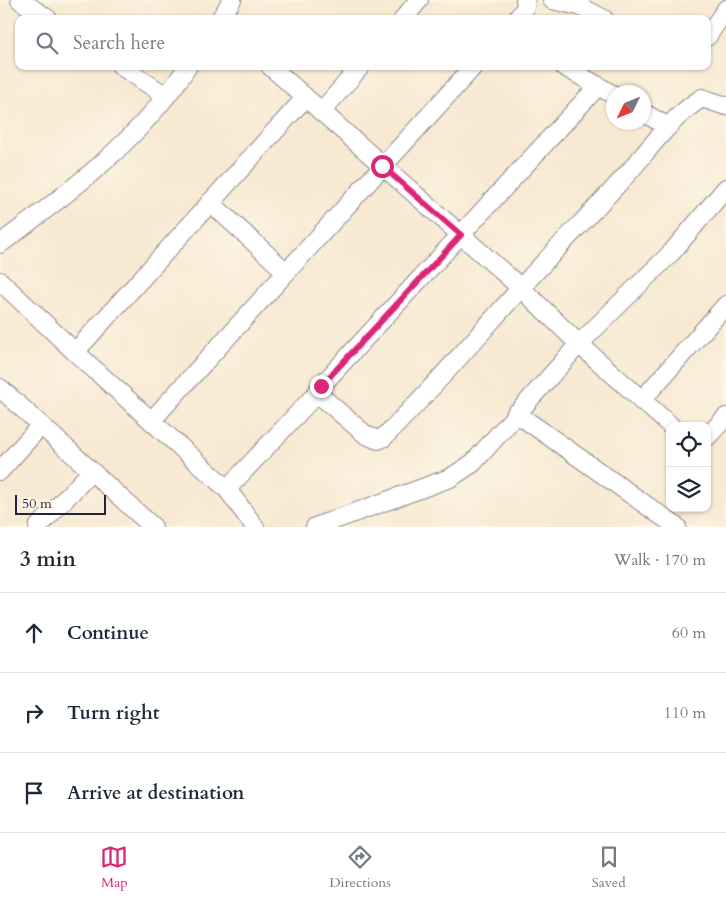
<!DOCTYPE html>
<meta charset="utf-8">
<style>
body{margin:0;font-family:Cardo,serif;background:#f6f6f7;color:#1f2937}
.controls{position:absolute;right:15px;bottom:15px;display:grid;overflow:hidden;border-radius:10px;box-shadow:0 1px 4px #0004}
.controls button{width:45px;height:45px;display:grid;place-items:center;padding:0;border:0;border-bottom:1px solid #e0e1e3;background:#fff;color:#1f2937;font:25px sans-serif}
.compass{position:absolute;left:606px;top:85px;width:45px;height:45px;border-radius:50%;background:#fff;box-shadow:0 1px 4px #0004;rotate:227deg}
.scale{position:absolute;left:15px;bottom:12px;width:91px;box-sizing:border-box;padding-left:5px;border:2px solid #22223b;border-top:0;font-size:14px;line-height:18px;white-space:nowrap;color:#22223b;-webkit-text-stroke:4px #fcf5e5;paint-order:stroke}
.stop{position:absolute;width:15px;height:15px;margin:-11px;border:4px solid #db2777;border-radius:50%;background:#fff}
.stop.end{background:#db2777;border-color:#fff;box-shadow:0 1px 5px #0008}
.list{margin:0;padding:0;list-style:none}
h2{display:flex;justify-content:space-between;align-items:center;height:65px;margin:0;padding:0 20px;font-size:21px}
h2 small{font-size:16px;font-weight:400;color:#747a83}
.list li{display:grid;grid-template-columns:32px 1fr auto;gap:15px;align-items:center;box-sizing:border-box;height:80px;padding:0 20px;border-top:1px solid #e0e1e3}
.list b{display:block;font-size:19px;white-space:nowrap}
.list em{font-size:16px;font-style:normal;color:#747a83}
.icon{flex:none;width:28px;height:28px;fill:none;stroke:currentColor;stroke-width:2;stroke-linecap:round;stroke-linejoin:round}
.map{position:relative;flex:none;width:726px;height:527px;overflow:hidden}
.search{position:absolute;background:#fff;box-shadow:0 1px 4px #0004;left:15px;right:15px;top:15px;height:55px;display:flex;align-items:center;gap:12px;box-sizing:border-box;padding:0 18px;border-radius:10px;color:#747a83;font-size:19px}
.sheet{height:305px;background:#fff}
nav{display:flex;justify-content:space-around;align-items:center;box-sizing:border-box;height:70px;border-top:1px solid #e0e1e3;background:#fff;font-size:14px;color:#747a83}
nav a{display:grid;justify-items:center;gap:2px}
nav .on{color:#db2777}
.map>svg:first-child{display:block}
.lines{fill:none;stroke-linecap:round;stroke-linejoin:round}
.minor-casing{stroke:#8c8686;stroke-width:20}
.minor{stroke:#fff;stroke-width:18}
.route{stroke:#db2777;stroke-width:6}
</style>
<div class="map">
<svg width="726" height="527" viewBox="0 0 726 527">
<rect width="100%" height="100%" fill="#fcf5e5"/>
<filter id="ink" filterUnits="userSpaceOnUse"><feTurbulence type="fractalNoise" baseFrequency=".02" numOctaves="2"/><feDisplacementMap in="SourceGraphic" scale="10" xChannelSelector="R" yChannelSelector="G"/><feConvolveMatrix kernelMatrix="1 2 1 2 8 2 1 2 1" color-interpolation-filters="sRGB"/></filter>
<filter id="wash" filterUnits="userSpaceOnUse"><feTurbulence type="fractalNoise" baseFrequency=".0096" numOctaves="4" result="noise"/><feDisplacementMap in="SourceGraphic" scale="20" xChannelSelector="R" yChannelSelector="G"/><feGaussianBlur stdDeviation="1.12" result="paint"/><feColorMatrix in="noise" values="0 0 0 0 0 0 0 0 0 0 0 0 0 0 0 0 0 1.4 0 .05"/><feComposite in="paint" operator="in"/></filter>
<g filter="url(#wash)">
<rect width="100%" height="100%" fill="#f7e9d2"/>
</g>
<g filter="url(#ink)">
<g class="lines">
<defs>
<g id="minor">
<polyline points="20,0 48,19"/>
<polyline points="552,0 579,6 604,19"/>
<polyline points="220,19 232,0"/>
<polyline points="403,19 419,0"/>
<path d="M 517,19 C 521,13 528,7 525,0"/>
<polyline points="707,37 726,9"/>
<polyline points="121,66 166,96"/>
<polyline points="270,66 521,288 579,344 671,426"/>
<polyline points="563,66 614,95"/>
<polyline points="321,112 361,66"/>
<polyline points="644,113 667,126"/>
<polyline points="210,202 286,272"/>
<path d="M 0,244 C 70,192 140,140 188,66"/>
<polyline points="0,281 75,352 227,489 255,527"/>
<polyline points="75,352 305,98"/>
<polyline points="0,388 153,527"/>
<path d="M 317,393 L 366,435 L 378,440 L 383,438 C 431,391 474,340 519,290 C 551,254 585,220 618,184 C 646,155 667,120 702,98 L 726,106"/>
<polyline points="641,401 726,305"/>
<polyline points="516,413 677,527"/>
<polyline points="152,420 474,66"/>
<polyline points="707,437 726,417"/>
<polyline points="0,471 41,425"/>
<polyline points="227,489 317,393 321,386 598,86"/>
<polyline points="38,527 91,472"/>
<polyline points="315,527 450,478 473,463 579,344 672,252 726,188"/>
</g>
</defs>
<use href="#minor" class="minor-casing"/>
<use href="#minor" class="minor"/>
</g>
</g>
<g class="lines" filter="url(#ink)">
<polyline class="route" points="321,386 461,235 382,166"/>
</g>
</svg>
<div class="controls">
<button><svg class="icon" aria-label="locate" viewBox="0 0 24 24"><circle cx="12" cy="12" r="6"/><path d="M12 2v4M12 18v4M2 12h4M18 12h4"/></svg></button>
<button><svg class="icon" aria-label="layers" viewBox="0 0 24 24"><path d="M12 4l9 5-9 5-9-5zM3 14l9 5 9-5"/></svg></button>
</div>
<svg class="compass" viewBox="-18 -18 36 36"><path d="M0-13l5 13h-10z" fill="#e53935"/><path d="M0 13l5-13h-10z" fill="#747a83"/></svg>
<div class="scale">50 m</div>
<div class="stop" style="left:382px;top:166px"></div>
<div class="stop end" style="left:321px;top:386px"></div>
<div class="search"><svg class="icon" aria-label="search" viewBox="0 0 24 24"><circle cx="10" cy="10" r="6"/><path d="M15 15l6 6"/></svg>Search here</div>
</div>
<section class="sheet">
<h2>3 min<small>Walk · 170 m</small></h2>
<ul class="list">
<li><svg class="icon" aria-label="ahead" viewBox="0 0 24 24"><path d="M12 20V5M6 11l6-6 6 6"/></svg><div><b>Continue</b></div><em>60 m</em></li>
<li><svg class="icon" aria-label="right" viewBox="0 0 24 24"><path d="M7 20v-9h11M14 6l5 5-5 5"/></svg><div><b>Turn right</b></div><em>110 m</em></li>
<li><svg class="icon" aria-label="arrive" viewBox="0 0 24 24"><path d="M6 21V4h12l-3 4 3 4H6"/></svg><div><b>Arrive at destination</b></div></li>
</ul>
</section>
<nav>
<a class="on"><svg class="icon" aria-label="map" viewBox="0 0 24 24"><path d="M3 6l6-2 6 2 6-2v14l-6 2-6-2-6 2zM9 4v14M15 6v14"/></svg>Map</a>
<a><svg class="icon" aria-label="directions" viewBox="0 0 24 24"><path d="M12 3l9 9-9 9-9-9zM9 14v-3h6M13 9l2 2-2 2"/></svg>Directions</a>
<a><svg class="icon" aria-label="saved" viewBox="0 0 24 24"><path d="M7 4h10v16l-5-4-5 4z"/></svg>Saved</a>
</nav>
